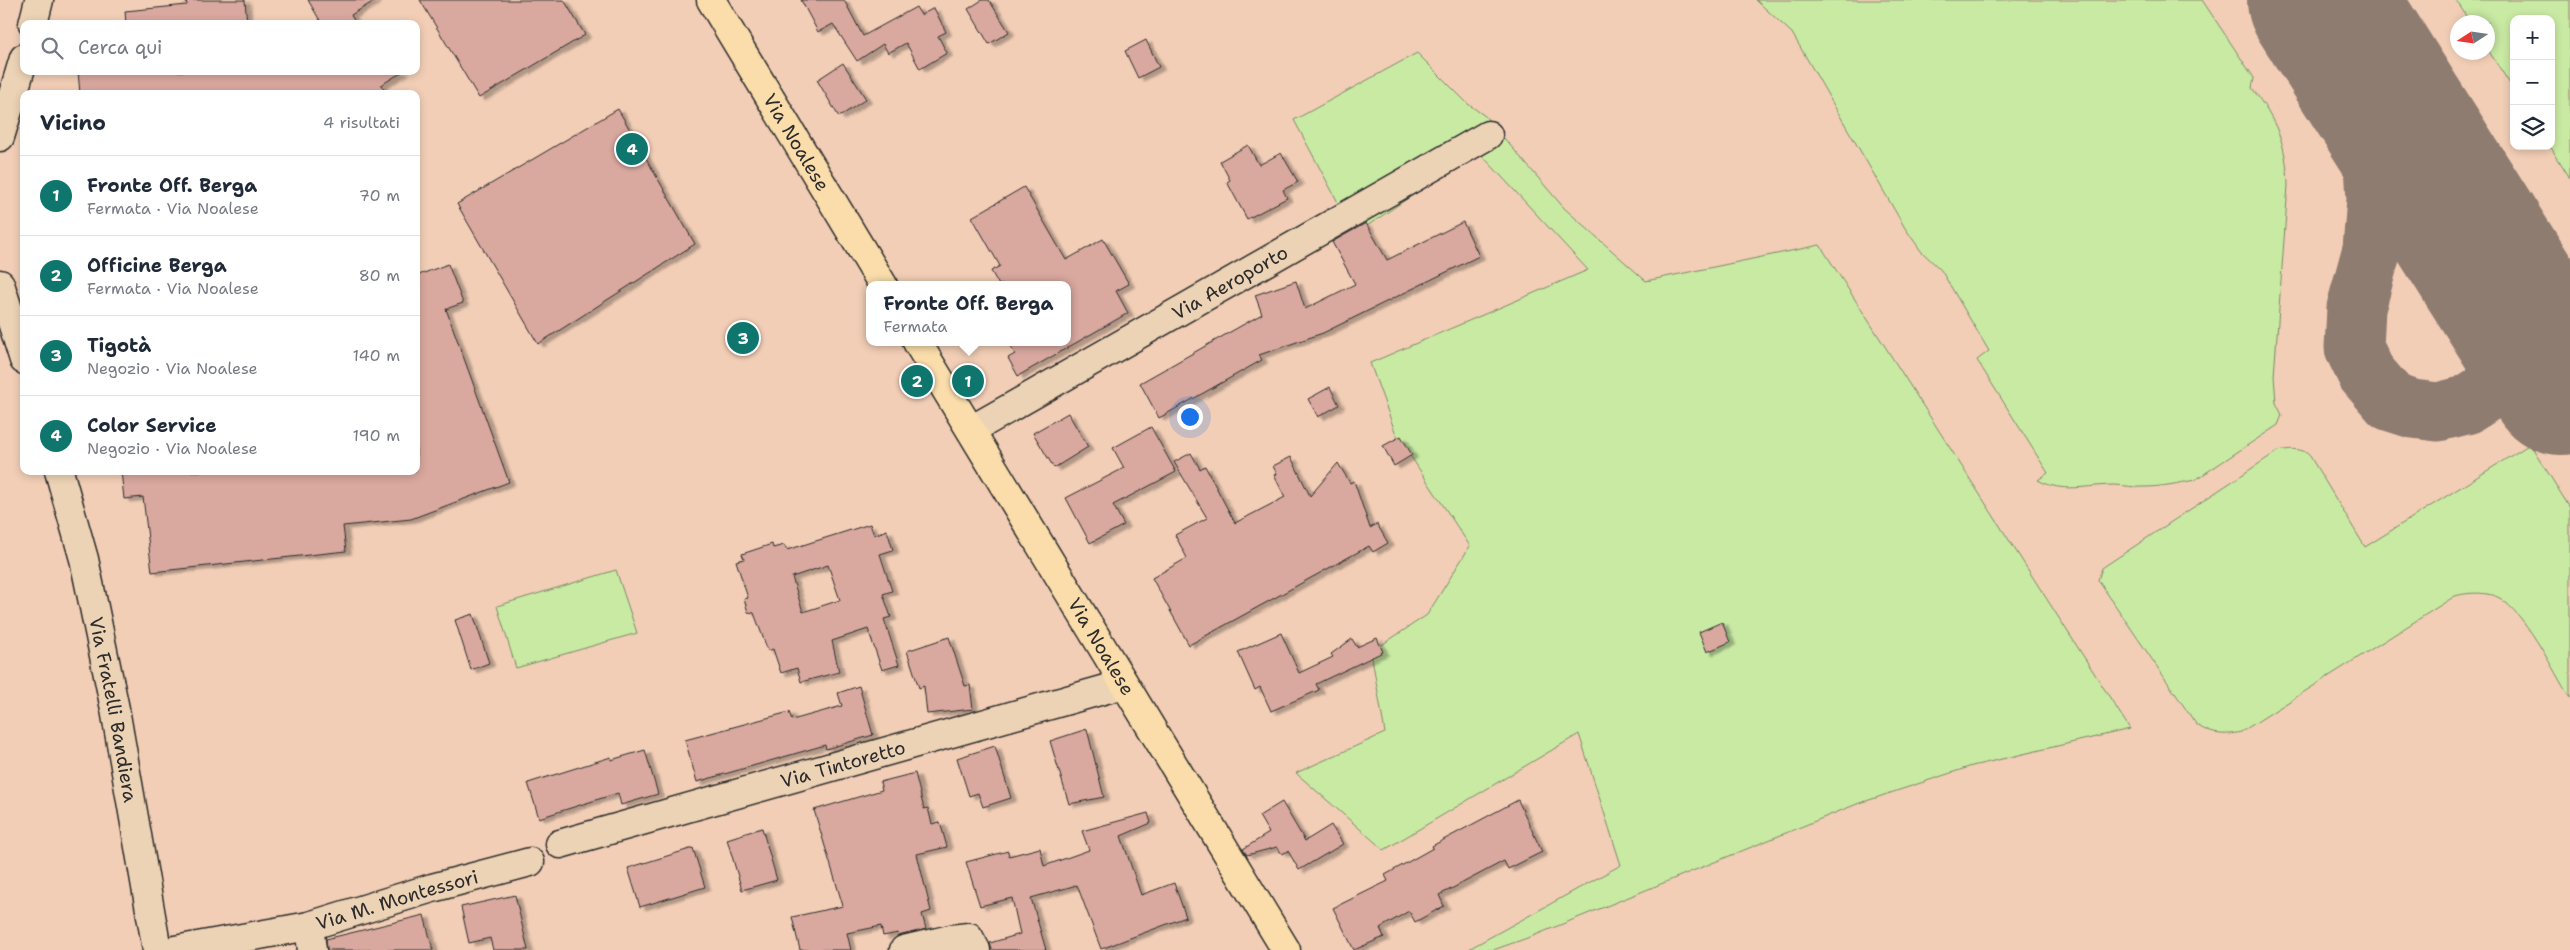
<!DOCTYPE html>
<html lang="it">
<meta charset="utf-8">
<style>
body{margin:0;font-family:"Shantell Sans",sans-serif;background:#f6f6f7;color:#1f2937}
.controls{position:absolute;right:15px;top:15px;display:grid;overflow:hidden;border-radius:10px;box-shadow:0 2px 8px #0003}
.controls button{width:45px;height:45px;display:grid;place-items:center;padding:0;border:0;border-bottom:1px solid #e0e1e3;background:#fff;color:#1f2937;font:25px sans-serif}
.compass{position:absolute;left:2450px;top:15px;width:45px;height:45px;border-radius:50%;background:#fff;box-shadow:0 2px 8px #0003;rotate:258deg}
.you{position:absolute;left:1189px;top:416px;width:18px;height:18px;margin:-12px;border:4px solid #fff;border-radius:50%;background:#1a73e8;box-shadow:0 0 0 8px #1a73e833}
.badge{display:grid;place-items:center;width:32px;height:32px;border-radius:50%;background:#0f766e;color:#fff;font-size:16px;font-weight:700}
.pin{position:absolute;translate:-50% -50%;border:2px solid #fff;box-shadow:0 1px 5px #0006}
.popup{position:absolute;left:866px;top:281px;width:205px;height:65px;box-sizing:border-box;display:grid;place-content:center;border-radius:10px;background:#fff;filter:drop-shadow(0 1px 4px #0005);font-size:16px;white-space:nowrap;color:#747a83}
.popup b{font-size:19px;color:#1f2937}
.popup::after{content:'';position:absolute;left:50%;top:100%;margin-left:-10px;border:10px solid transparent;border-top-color:#fff}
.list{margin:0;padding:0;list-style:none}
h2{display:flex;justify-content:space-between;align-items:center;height:65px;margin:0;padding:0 20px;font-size:21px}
h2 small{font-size:16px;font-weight:400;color:#747a83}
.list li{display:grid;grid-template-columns:32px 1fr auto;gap:15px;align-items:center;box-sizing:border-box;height:80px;padding:0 20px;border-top:1px solid #e0e1e3}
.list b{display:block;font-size:19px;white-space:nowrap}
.list p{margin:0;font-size:16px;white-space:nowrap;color:#747a83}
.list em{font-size:16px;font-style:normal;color:#747a83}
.icon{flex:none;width:28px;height:28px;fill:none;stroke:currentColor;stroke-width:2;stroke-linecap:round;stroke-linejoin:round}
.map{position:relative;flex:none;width:2570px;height:950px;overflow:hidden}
.search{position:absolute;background:#fff;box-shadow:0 2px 8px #0003;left:20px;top:20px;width:400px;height:55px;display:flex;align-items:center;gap:12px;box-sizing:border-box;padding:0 18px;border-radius:10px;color:#747a83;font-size:19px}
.panel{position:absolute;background:#fff;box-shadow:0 2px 8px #0003;left:20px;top:90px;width:400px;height:385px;border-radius:10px}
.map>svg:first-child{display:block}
.green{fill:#c9eaa3;stroke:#7a8a67}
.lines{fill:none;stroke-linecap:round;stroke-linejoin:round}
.taxiway{stroke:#8e7c70;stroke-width:59}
.runway{stroke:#8e7c70;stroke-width:148}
.building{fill:#d9a89f;stroke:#2b2b2b;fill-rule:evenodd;filter:url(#shadow)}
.minor-casing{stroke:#2b2b2b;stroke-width:31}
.major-casing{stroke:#2b2b2b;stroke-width:31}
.minor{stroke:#edd3b5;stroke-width:28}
.major{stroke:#faddab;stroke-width:28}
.labels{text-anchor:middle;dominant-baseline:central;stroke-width:5;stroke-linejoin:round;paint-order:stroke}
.street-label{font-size:19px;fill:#2b2b2b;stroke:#edd3b5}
</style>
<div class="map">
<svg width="2570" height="950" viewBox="0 0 2570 950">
<defs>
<filter id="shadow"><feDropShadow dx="5.5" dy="3" stdDeviation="1" flood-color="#0004"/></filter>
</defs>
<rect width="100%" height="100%" fill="#f2ceb6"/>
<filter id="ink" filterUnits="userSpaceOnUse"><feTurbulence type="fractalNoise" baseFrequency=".02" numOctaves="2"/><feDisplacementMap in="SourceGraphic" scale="10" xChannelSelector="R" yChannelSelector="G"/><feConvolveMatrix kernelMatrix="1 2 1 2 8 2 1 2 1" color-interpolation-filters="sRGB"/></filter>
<g filter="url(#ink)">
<g class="green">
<path d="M 1756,0 L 2202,0 L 2254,78 L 2252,88 C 2277,123 2286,142 2288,185 L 2274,376 L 2276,403 L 2282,415 L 2278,425 L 2195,480 C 2179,483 2161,487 2145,487 C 2135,488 2124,485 2114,485 C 2087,485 2063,494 2038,480 L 2048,473 L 1977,360 L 1989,351 L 1941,270 L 1921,251 L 1905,228 L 1792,33 Z"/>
<polygon points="2456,0 2570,0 2570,178 2550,146 2551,19 2514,19 2514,90 2488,50 2488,22 2470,22"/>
<polygon points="1417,53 1468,104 1485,116 1564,208 1646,281 1820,245 2130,729 1972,766 1857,804 1533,936 1493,950 1467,950 1621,865 1579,734 1384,850 1296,773 1385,733 1371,652 1427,615 1470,546 1396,434 1370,363 1588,270 1478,151 1355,234 1294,120"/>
<path d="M 2530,444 L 2570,508 L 2570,698 C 2552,669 2531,623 2504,601 C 2492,591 2469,592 2455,596 L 2241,732 C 2224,736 2210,735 2196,724 L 2098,580 L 2102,568 L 2278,451 C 2289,449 2298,448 2308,453 L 2365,547 Z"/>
<polygon points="616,570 637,633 516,668 497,606"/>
</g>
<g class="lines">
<polyline class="taxiway" points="2340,30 2372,130 2376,199 2372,249 2356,308 2354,348 2366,373 2391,402 2413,409 2438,412 2466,405 2499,384 2517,329 2508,295"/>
<polyline class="runway" points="2321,0 2562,381"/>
</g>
<g class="building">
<polygon points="186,0 245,0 247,24 126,24 125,11 187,5"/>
<polygon points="308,0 376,0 351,15 356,24 322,24"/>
<polygon points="420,0 564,0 585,35 479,98"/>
<polygon points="801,0 844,0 863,36 916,7 921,15 934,8 946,32 938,36 947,53 920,69 906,43 888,53 883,44 857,61 833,24 818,32"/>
<polygon points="982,0 989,0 1009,32 989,44 968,9"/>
<polygon points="1146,40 1159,67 1138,78 1125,51"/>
<polygon points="843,63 866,99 839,117 817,80"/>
<polygon points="78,71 404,71 381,85 387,94 80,94"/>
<polygon points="618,109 695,244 538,344 457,204"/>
<polygon points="1248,145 1259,165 1281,153 1298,182 1283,190 1287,198 1247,219 1227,182 1230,180 1220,161"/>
<polygon points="1024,187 1066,260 1103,239 1129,284 1116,291 1128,313 1018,376 1008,358 1015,354 1008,342 1067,342 1067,285 999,285 991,271 1000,266 972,217"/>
<polygon points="1463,222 1479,256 1323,333 1259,355 1262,360 1159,418 1140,383 1262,314 1255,295 1296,281 1305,309 1355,284 1332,242 1366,223 1387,260"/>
<polygon points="448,264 463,303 446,309 509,482 411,519 343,526 346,551 152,572 143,497 124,499 121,471 416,471 416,276"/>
<polygon points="1330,387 1339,405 1318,417 1308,399"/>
<polygon points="1068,413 1088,447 1054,468 1033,433"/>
<polygon points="1151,427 1176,472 1113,505 1124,525 1090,543 1066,498 1124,468 1113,448"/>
<polygon points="1401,436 1412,455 1394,466 1383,446"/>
<polygon points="1191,453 1200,469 1205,466 1235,523 1285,497 1274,475 1277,474 1273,466 1291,457 1310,496 1338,463 1350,483 1354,481 1370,528 1377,524 1388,543 1373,552 1369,546 1189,645 1152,578 1187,558 1175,535 1207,518 1174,462"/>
<path d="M 870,524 L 874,535 L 887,530 L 893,550 L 880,554 L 892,591 L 883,594 L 891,617 L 884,619 L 899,665 L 882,670 L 868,629 L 832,641 L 839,672 L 801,682 L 797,668 L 781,673 L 773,649 L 768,651 L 754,613 L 748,612 L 744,599 L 748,598 L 736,561 L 744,559 L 742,554 L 772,544 L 773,548 L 784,545 L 787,550 ZM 828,565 L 840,600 L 803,612 L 792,577 Z"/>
<polygon points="473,614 489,663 471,670 455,620"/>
<polygon points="1722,622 1730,642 1707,652 1699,632"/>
<polygon points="1281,633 1299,673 1333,657 1331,654 1352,639 1357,647 1377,638 1383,652 1316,684 1319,690 1271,711 1260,687 1255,690 1238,652"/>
<polygon points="949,637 965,686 970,685 973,709 927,714 924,686 919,688 907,651"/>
<polygon points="859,686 873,735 826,749 825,745 697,782 685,740 789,712 792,720 842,706 838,693"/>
<polygon points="1087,729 1104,797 1069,804 1050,741"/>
<polygon points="995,746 1011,798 983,807 978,793 969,796 957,758"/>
<polygon points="645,750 658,794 621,805 618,793 539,818 528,783 611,757 611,760"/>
<polygon points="915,773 924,809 928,808 932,824 940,822 947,847 917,854 931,911 922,914 926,929 899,936 898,933 883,936 881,926 847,933 851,950 800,950 792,917 843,906 814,810 882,790 880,782"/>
<polygon points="1518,800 1542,852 1508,869 1504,861 1453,888 1439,895 1444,906 1415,922 1409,911 1380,928 1384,937 1354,950 1333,908 1388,881 1385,875 1433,848 1432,846"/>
<polygon points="1282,802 1305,841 1331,825 1343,844 1299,870 1288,851 1282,854 1277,847 1247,855 1243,849 1269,833 1259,816"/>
<polygon points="1148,813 1151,823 1121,836 1141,895 1174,883 1186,917 1101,949 1077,885 1031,898 1046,950 992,950 990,943 1020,934 1012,898 980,906 966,862 1008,851 1009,856 1040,848 1044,866 1089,850 1082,831"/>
<polygon points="762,828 777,880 742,890 727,839"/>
<polygon points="693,848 705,887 640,907 628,868"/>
<polygon points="515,895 528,950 493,950 490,938 469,943 461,907"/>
<polygon points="424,915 433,950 327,950 326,939"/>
</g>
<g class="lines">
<defs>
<g id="minor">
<polyline points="33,24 39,0"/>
<polyline points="0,137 24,58"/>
<polyline points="0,284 24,360"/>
<path id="s1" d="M 971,430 L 1488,135"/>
<path id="s2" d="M 59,471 L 84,559 L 115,709 L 157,950"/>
<path id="s3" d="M 560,844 L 1124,684"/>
<polyline points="309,926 312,950"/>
<path id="s4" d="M 175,950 L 309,926 L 432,888 L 530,862"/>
<polyline points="904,950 951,939 969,937 976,950"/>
</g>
<g id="major">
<path id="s5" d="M 711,0 L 883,285"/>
<path id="s6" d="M 917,342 L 1286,950"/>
</g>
</defs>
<use href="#minor" class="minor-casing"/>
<use href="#major" class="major-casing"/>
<use href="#minor" class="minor"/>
<use href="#major" class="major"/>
</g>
</g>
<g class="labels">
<g class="street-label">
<text stroke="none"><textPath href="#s5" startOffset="166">Via Noalese</textPath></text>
<text stroke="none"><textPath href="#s1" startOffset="298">Via Aeroporto</textPath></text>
<text stroke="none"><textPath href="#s6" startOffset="356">Via Noalese</textPath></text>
<text stroke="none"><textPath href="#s2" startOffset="245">Via Fratelli Bandiera</textPath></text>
<text stroke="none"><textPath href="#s3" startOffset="294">Via Tintoretto</textPath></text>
<text stroke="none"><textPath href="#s4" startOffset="228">Via M. Montessori</textPath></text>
</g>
</g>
</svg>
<div class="controls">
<button>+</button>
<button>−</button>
<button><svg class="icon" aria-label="layers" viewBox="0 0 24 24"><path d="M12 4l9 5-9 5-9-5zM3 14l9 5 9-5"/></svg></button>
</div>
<svg class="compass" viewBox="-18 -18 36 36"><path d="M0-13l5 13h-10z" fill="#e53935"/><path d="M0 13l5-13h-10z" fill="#747a83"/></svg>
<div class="you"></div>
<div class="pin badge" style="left:968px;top:381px">1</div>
<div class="popup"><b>Fronte Off. Berga</b>Fermata</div>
<div class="pin badge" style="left:917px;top:381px">2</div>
<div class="pin badge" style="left:743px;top:338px">3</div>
<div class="pin badge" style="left:632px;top:149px">4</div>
<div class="search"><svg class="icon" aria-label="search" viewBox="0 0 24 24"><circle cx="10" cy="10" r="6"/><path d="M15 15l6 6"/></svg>Cerca qui</div>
<section class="panel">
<h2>Vicino<small>4 risultati</small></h2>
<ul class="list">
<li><span class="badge">1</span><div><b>Fronte Off. Berga</b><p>Fermata · Via Noalese</p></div><em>70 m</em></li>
<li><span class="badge">2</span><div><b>Officine Berga</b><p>Fermata · Via Noalese</p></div><em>80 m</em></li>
<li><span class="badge">3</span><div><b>Tigotà</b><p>Negozio · Via Noalese</p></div><em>140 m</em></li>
<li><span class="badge">4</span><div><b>Color Service</b><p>Negozio · Via Noalese</p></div><em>190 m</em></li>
</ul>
</section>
</div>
